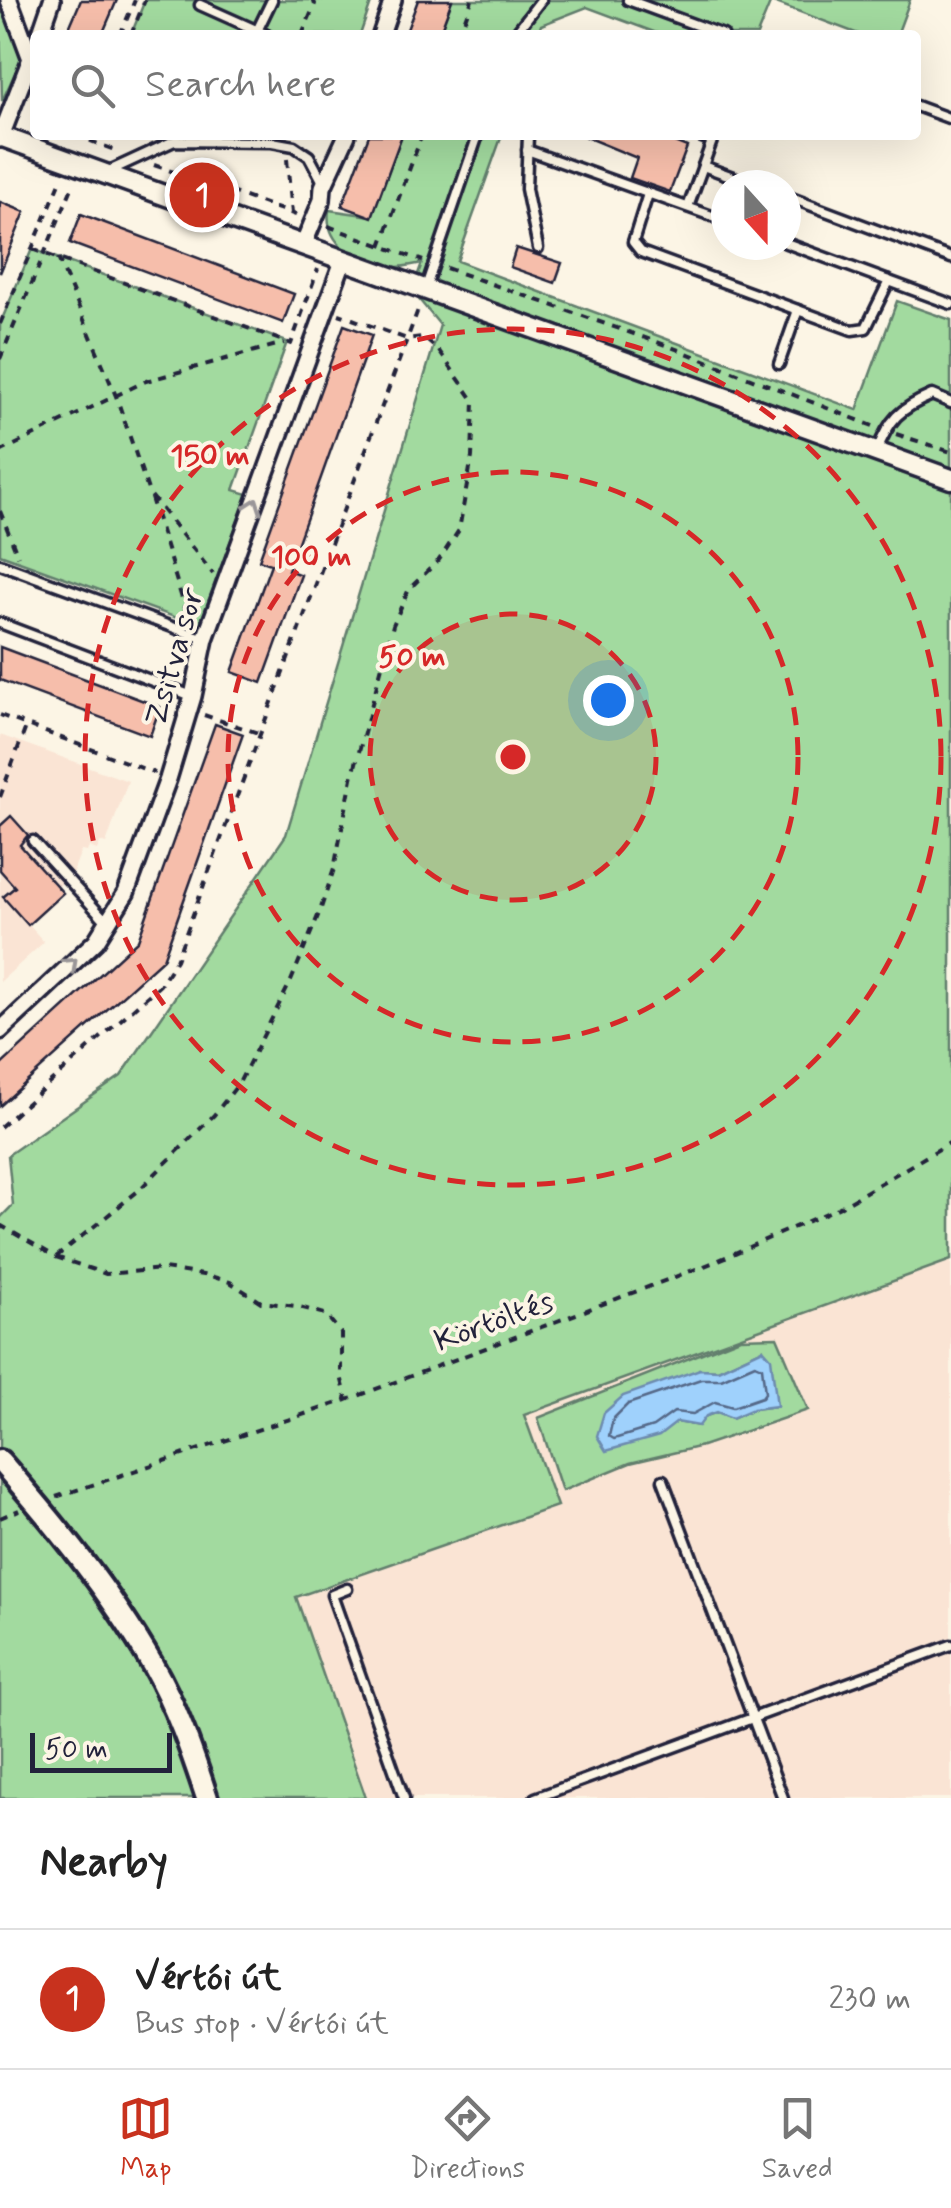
<!DOCTYPE html>
<meta charset="utf-8">
<style>
body{margin:0;font-family:Mynerve,sans-serif;background:#f2f2f2;color:#222}
.compass{position:absolute;left:711px;top:170px;width:90px;height:90px;border-radius:50%;background:#fff;box-shadow:0 10px 40px #0002;rotate:159deg}
.scale{position:absolute;left:30px;bottom:25px;width:142px;box-sizing:border-box;padding-left:10px;border:5px solid #22223b;border-top:0;font-size:28px;line-height:35px;white-space:nowrap;color:#22223b;-webkit-text-stroke:8px #fcf5e5;paint-order:stroke}
.you{position:absolute;left:608px;top:700px;width:35px;height:35px;margin:-25px;border:8px solid #fff;border-radius:50%;background:#1a73e8;box-shadow:0 0 0 15px #1a73e833}
.badge{display:grid;place-items:center;width:65px;height:65px;border-radius:50%;background:#c8321e;color:#fff;font-size:32px;font-weight:700}
.pin{position:absolute;translate:-50% -50%;border:5px solid #fff;box-shadow:0 2px 10px #0006}
.list{margin:0;padding:0;list-style:none}
h2{display:flex;justify-content:space-between;align-items:center;height:130px;margin:0;padding:0 40px;font-size:42px}
h2 small{font-size:32px;font-weight:400;color:#767676}
.list li{display:grid;grid-template-columns:65px 1fr auto;gap:30px;align-items:center;box-sizing:border-box;height:140px;padding:0 40px;border-top:2px solid #e0e0e0}
.list b{display:block;font-size:38px;white-space:nowrap}
.list p{margin:0;font-size:32px;white-space:nowrap;color:#767676}
.list em{font-size:32px;font-style:normal;color:#767676}
.icon{flex:none;width:55px;height:55px;fill:none;stroke:currentColor;stroke-width:2;stroke-linecap:round;stroke-linejoin:round}
.map{position:relative;flex:none;width:951px;height:1798px;overflow:hidden}
.search{position:absolute;background:#fff;box-shadow:0 10px 40px #0002;left:30px;right:30px;top:30px;height:110px;display:flex;align-items:center;gap:25px;box-sizing:border-box;padding:0 35px;border-radius:10px;color:#767676;font-size:38px}
.sheet{height:270px;background:#fff}
nav{display:flex;justify-content:space-around;align-items:center;box-sizing:border-box;height:140px;border-top:2px solid #e0e0e0;background:#fff;font-size:28px;color:#767676}
nav a{display:grid;justify-items:center;gap:5px}
nav .on{color:#c8321e}
.map>svg:first-child{display:block}
.built{fill:#fae4d4}
.green{fill:#a2da9f;stroke:#627e6d;stroke-width:2.5;fill-rule:evenodd}
.water{fill:#9fd1fc;stroke:#6d8baf;stroke-width:2.5}
.lines{fill:none;stroke-linecap:round;stroke-linejoin:round}
.shore{stroke:#546888;stroke-width:2.5}
.building{fill:#f6beab;stroke:#22223b;stroke-width:2.5}
.service-casing{stroke:#22223b;stroke-width:15}
.minor-casing{stroke:#22223b;stroke-width:22}
.tertiary-casing{stroke:#22223b;stroke-width:25}
.secondary-casing{stroke:#22223b;stroke-width:28}
.path{stroke:#22223b;stroke-width:4;stroke-dasharray:8 8;stroke-linecap:butt}
.service{stroke:#fcf5e5;stroke-width:8}
.minor{stroke:#fcf5e5;stroke-width:15}
.tertiary{stroke:#fcf5e5;stroke-width:18}
.secondary{stroke:#fcf5e5;stroke-width:20}
.oneway{stroke:#9a9698}
.ring{fill:none;stroke:#d62828;stroke-width:5;stroke-dasharray:18 12}
.labels{text-anchor:middle;dominant-baseline:central;stroke-width:8;stroke-linejoin:round;paint-order:stroke}
.street-label{font-size:32px;fill:#22223b;stroke:#fcf5e5}
.centre{fill:#d62828;stroke:#fcf5e5;stroke-width:5}
.ring-label{font-size:30px;text-anchor:middle;font-weight:bold;fill:#d62828;stroke:#fcf5e5;stroke-width:8;stroke-linejoin:round;paint-order:stroke}
</style>
<div class="map">
<svg width="951" height="1798" viewBox="0 0 951 1798">
<rect width="100%" height="100%" fill="#fcf5e5"/>
<filter id="ink" filterUnits="userSpaceOnUse"><feTurbulence type="fractalNoise" baseFrequency=".01" numOctaves="2"/><feDisplacementMap in="SourceGraphic" scale="20" xChannelSelector="R" yChannelSelector="G"/><feConvolveMatrix kernelMatrix="1 2 1 2 8 2 1 2 1" color-interpolation-filters="sRGB"/></filter>
<g filter="url(#ink)">
<g class="built">
<polygon points="0,735 128,781 106,844 100,842 97,850 89,847 87,852 81,851 72,874 58,887 63,893 29,925 44,942 0,982"/>
<polygon points="951,1260 951,1798 366,1798 296,1597 557,1507 523,1415"/>
</g>
<g class="green">
<polygon points="145,0 372,0 360,35 131,35"/>
<polygon points="452,0 910,0 897,35 861,35 771,1 757,35 662,35 587,7 541,25 538,35 439,35"/>
<polygon points="4,12 23,56 2,101 0,14"/>
<path d="M 402,135 L 502,135 L 457,261 L 857,410 L 897,301 L 951,320 L 951,1260 L 524,1415 L 557,1506 L 296,1597 L 366,1798 L 0,1798 L 0,1218 L 13,1205 L 8,1155 L 121,1076 L 286,835 L 440,325 L 412,291 L 422,263 C 412,265 399,268 390,267 C 357,263 324,244 329,210 L 372,216 Z"/>
<polygon points="32,249 287,342 234,490 248,494 199,626 0,554 0,324"/>
<path d="M 777,1337 L 808,1410 L 702,1446 L 630,1463 L 562,1491 L 538,1418 L 740,1338 ZM 763,1349 L 777,1406 L 753,1409 L 732,1418 L 718,1412 L 706,1416 L 698,1426 L 677,1422 L 699,1369 L 718,1370 Z"/>
</g>
<polygon class="water" points="763,1349 771,1358 777,1406 753,1409 732,1418 717,1412 706,1416 699,1426 677,1422 659,1436 606,1451 597,1436 604,1413 623,1396 700,1369 718,1370"/>
<g class="lines">
<polygon class="shore" points="755,1364 762,1367 765,1393 762,1397 733,1407 715,1402 693,1414 674,1412 653,1427 614,1439 609,1436 613,1419 628,1404 701,1379 721,1379"/>
</g>
<g class="building">
<polygon points="81,0 117,0 102,35 66,35"/>
<polygon points="418,0 452,0 439,35 405,35"/>
<polygon points="369,135 402,135 372,217 342,206"/>
<polygon points="581,135 657,135 687,147 670,192 630,178 637,158"/>
<polygon points="0,202 25,212 0,273"/>
<polygon points="81,214 294,294 283,323 70,243"/>
<polygon points="516,248 562,263 555,283 510,267"/>
<polygon points="344,325 372,335 288,570 301,575 262,683 232,672 271,564 259,560"/>
<polygon points="0,647 160,707 150,736 0,680"/>
<polygon points="215,724 243,734 163,959 0,1106 0,1066 138,940"/>
<polygon points="11,816 28,835 20,845 63,893 28,925 3,897 15,887 0,870 0,826"/>
</g>
<g class="lines">
<defs>
<g id="service">
<polyline points="628,0 723,35"/>
<polyline points="200,5 267,35"/>
<polyline points="257,31 272,0"/>
<polyline points="514,35 541,0"/>
<polyline points="916,106 951,119"/>
<polyline points="528,135 526,189 538,248"/>
<polyline points="527,150 726,221"/>
<polyline points="703,166 755,185"/>
<polyline points="109,171 174,141 272,142 294,146 309,156 323,182"/>
<polyline points="648,194 633,242 641,252 852,330 866,328 889,281"/>
<polyline points="786,196 951,258"/>
<polyline points="688,207 712,141 697,135"/>
<polyline points="786,243 951,304"/>
<polyline points="426,287 478,135"/>
<polyline points="779,364 798,310"/>
<path d="M 876,453 C 889,419 899,409 932,395 L 951,403"/>
<polyline points="0,564 205,639"/>
<polyline points="0,623 192,696"/>
<polyline points="33,841 108,923"/>
<polyline points="663,1480 783,1798"/>
<polyline points="347,1589 332,1595 404,1798"/>
<polyline points="535,1798 951,1645"/>
</g>
<g id="minor">
<polyline points="9,0 31,59"/>
<polyline points="40,35 52,0"/>
<polyline points="381,35 393,0"/>
<polyline points="0,139 35,48"/>
<polyline points="303,246 322,200 323,187 347,135"/>
<polyline points="0,1031 96,941 126,893 168,779 193,696 205,639 343,261"/>
</g>
<polyline id="tertiary" points="0,136 951,479"/>
<path id="secondary" d="M 0,1461 C 55,1524 110,1591 152,1664 C 176,1706 192,1752 207,1798"/>
</defs>
<use href="#service" class="service-casing"/>
<use href="#minor" class="minor-casing"/>
<use href="#tertiary" class="tertiary-casing"/>
<use href="#secondary" class="secondary-casing"/>
<g class="path">
<polyline points="120,35 135,0"/>
<polyline points="131,35 145,0"/>
<polyline points="302,35 315,4 313,0"/>
<polyline points="459,35 472,0"/>
<polyline points="75,135 117,151"/>
<polyline points="287,159 292,214"/>
<polyline points="154,165 296,215"/>
<polyline points="328,226 423,261"/>
<polyline points="381,246 422,135"/>
<polyline points="32,249 291,344 318,269"/>
<polyline points="58,258 116,396 149,493 213,574"/>
<polyline points="446,268 671,347 873,426"/>
<polyline points="0,324 62,178"/>
<polyline points="0,359 74,183"/>
<polyline points="896,434 951,452"/>
<polyline points="0,452 146,381 284,343"/>
<polyline points="151,498 188,618"/>
<polyline points="0,511 18,556"/>
<polyline points="0,715 155,773"/>
<polyline points="204,715 261,734"/>
<polyline points="0,797 26,727"/>
<polyline points="0,1127 160,985 176,960 419,307"/>
<polyline points="0,1225 56,1257 138,1191 214,1115 239,1083 291,981 320,911 334,869 352,778 393,625 409,589 439,560 459,530 472,457 474,401 439,351 423,337 407,339 339,314"/>
<polyline points="56,1257 106,1274 164,1269 210,1276 230,1282 261,1302 296,1306 325,1314 341,1333 341,1376 347,1400"/>
<polyline points="56,1497 347,1400 712,1263 838,1208 951,1142"/>
<polyline points="0,1518 19,1510"/>
</g>
<use href="#service" class="service"/>
<use href="#minor" class="minor"/>
<use href="#tertiary" class="tertiary"/>
<use href="#secondary" class="secondary"/>
</g>
<defs><path id="oneway-chevron" d="M-2-3.5L2.5 0L-2 3.5" fill="none" stroke-width="1.6" stroke-linecap="round" stroke-linejoin="round" transform="scale(2.5)"/></defs>
<g class="oneway">
<use href="#oneway-chevron" transform="translate(254 505) rotate(-70)"/>
<use href="#oneway-chevron" transform="translate(71 964) rotate(-43)"/>
</g>
</g>
<circle cx="513" cy="757" r="143" fill="#d62828" fill-opacity=".12"/>
<g class="ring">
<circle cx="513" cy="757" r="143"/>
<circle cx="513" cy="757" r="285"/>
<circle cx="513" cy="757" r="428"/>
</g>
<g class="labels">
<g class="street-label">
<text transform="translate(175 657) rotate(-74)">Zsitva sor</text>
<text transform="translate(494 1322) rotate(-20)">Körtöltés</text>
</g>
</g>
<circle cx="513" cy="757" r="15" class="centre"/>
<g class="ring-label">
<text x="210" y="465">150 m</text>
<text x="311" y="566">100 m</text>
<text x="412" y="666">50 m</text>
</g>
</svg>
<svg class="compass" viewBox="-18 -18 36 36"><path d="M0-13l5 13h-10z" fill="#e53935"/><path d="M0 13l5-13h-10z" fill="#767676"/></svg>
<div class="scale">50 m</div>
<div class="you"></div>
<div class="pin badge" style="left:202px;top:195px">1</div>
<div class="search"><svg class="icon" aria-label="search" viewBox="0 0 24 24"><circle cx="10" cy="10" r="6"/><path d="M15 15l6 6"/></svg>Search here</div>
</div>
<section class="sheet">
<h2>Nearby<small></small></h2>
<ul class="list">
<li><span class="badge">1</span><div><b>Vértói út</b><p>Bus stop · Vértói út</p></div><em>230 m</em></li>
</ul>
</section>
<nav>
<a class="on"><svg class="icon" aria-label="map" viewBox="0 0 24 24"><path d="M3 6l6-2 6 2 6-2v14l-6 2-6-2-6 2zM9 4v14M15 6v14"/></svg>Map</a>
<a><svg class="icon" aria-label="directions" viewBox="0 0 24 24"><path d="M12 3l9 9-9 9-9-9zM9 14v-3h6M13 9l2 2-2 2"/></svg>Directions</a>
<a><svg class="icon" aria-label="saved" viewBox="0 0 24 24"><path d="M7 4h10v16l-5-4-5 4z"/></svg>Saved</a>
</nav>
